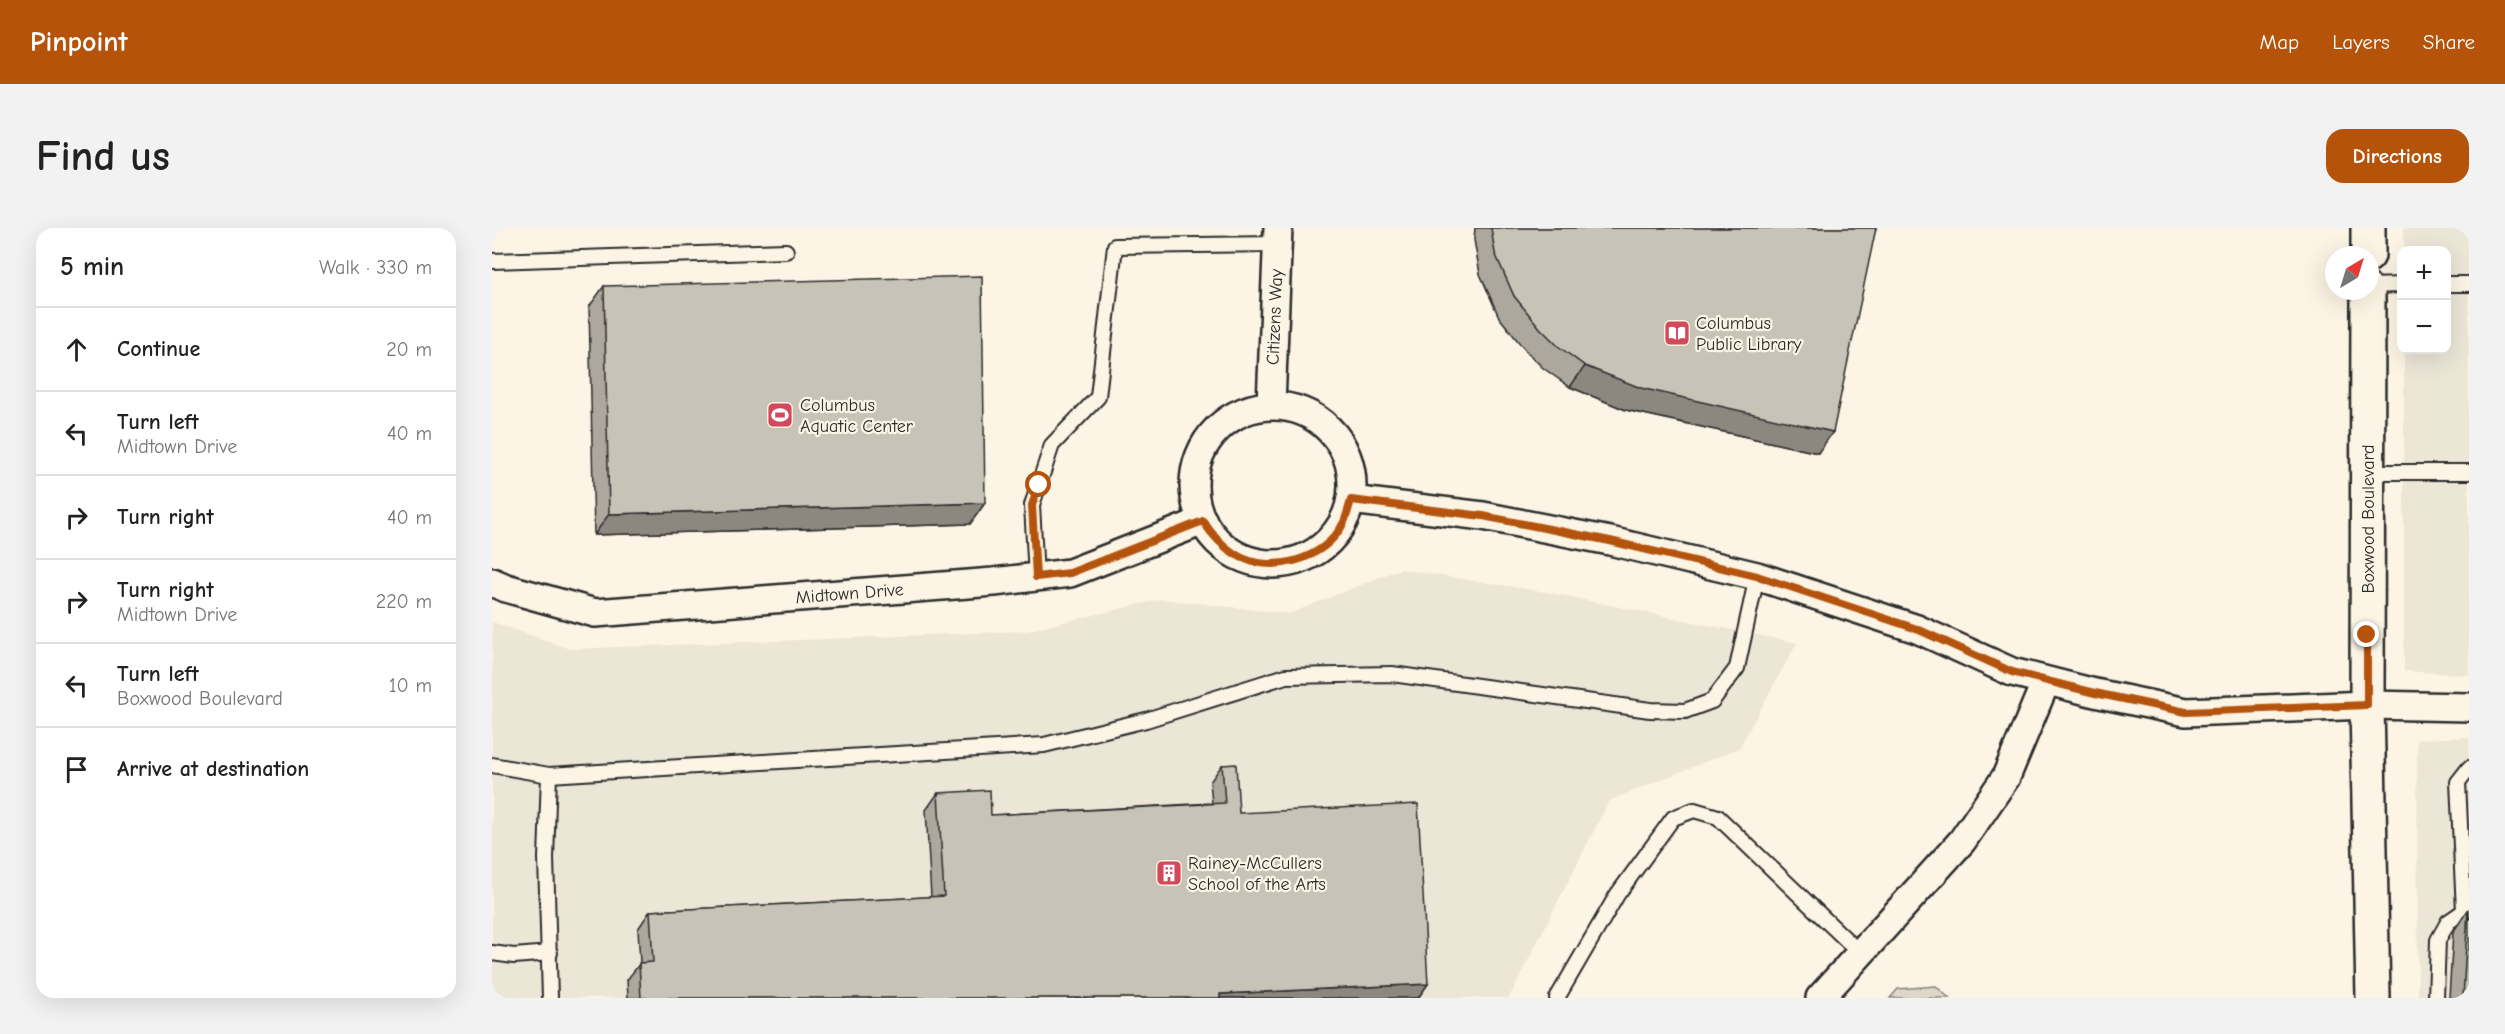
<!DOCTYPE html>
<meta charset="utf-8">
<style>
body{margin:0;font-family:"Comic Neue",sans-serif;background:#f2f2f2;color:#222}
.controls{position:absolute;right:18px;top:18px;display:grid;overflow:hidden;border-radius:12px;box-shadow:0 6px 24px #0002}
.controls button{width:54px;height:54px;display:grid;place-items:center;padding:0;border:0;border-bottom:2px solid #e0e0e0;background:#fff;color:#222;font:30px sans-serif}
.compass{position:absolute;left:1833px;top:18px;width:54px;height:54px;border-radius:50%;background:#fff;box-shadow:0 6px 24px #0002;rotate:38deg}
.stop{position:absolute;width:18px;height:18px;margin:-14px;border:4px solid #b45309;border-radius:50%;background:#fff}
.stop.end{background:#b45309;border-color:#fff;box-shadow:0 2px 6px #0008}
.list{margin:0;padding:0;list-style:none}
h2{display:flex;justify-content:space-between;align-items:center;height:78px;margin:0;padding:0 24px;font-size:26px}
h2 small{font-size:20px;font-weight:400;color:#767676}
.list li{display:grid;grid-template-columns:39px 1fr auto;gap:18px;align-items:center;box-sizing:border-box;height:84px;padding:0 24px;border-top:2px solid #e0e0e0}
.list b{display:block;font-size:22px;white-space:nowrap}
.list p{margin:0;font-size:20px;white-space:nowrap;color:#767676}
.list em{font-size:20px;font-style:normal;color:#767676}
.icon{flex:none;width:33px;height:33px;fill:none;stroke:currentColor;stroke-width:2;stroke-linecap:round;stroke-linejoin:round}
.map{position:relative;flex:none;width:1977px;height:770px;overflow:hidden;border-radius:18px}
header{display:flex;align-items:center;gap:36px;box-sizing:border-box;height:84px;padding:0 30px;background:#b45309;color:#fff}
header strong{font-size:28px}
nav{display:flex;gap:33px;margin-inline-start:auto;font-size:21px}
.intro{display:flex;align-items:center;justify-content:space-between;box-sizing:border-box;height:144px;padding:0 36px}
h1{margin:0;font-size:42px}
.button{padding:15px 27px;border-radius:18px;background:#b45309;color:#fff;font-size:21px;font-weight:700}
main{display:flex;gap:36px;padding:0 36px}
aside{flex:1;background:#fff;border-radius:18px;box-shadow:0 6px 24px #0002}
.map>svg:first-child{display:block}
.built{fill:#ece6d7}
.green{fill:#ded8ca;stroke:#84827a;stroke-width:1.5}
.lines{fill:none;stroke-linecap:round;stroke-linejoin:round}
.lane-casing{stroke:#2b2b2b;stroke-width:18}
.street-casing{stroke:#2b2b2b;stroke-width:32}
.secondary-casing{stroke:#2b2b2b;stroke-width:38}
.lane{stroke:#fcf5e5;stroke-width:14}
.street{stroke:#fcf5e5;stroke-width:27}
.secondary{stroke:#fcf5e5;stroke-width:33}
.wall{fill:#aca89d;stroke:#2b2b2b;stroke-width:1.5}
.shaded-wall{fill:#8c8880;stroke:#2b2b2b;stroke-width:1.5}
.building{fill:#c8c3b7;stroke:#2b2b2b;stroke-width:1.5}
.route{stroke:#b45309;stroke-width:8}
.labels{text-anchor:middle;dominant-baseline:central;stroke-width:4.5;stroke-linejoin:round;paint-order:stroke}
.street-label{font-size:18px;fill:#2b2b2b;stroke:#fcf5e5}
.poi-label{font-size:18px;fill:#2b2b2b;stroke:#fcf5e5;text-anchor:start}
</style>
<header>
<strong>Pinpoint</strong>
<nav><a>Map</a><a>Layers</a><a>Share</a></nav>
</header>
<div class="intro"><h1>Find us</h1><a class="button">Directions</a></div>
<main>
<aside>
<h2>5 min<small>Walk · 330 m</small></h2>
<ul class="list">
<li><svg class="icon" aria-label="ahead" viewBox="0 0 24 24"><path d="M12 20V5M6 11l6-6 6 6"/></svg><div><b>Continue</b></div><em>20 m</em></li>
<li><svg class="icon" aria-label="left" viewBox="0 0 24 24"><path d="M17 20v-9H6M10 6l-5 5 5 5"/></svg><div><b>Turn left</b><p>Midtown Drive</p></div><em>40 m</em></li>
<li><svg class="icon" aria-label="right" viewBox="0 0 24 24"><path d="M7 20v-9h11M14 6l5 5-5 5"/></svg><div><b>Turn right</b></div><em>40 m</em></li>
<li><svg class="icon" aria-label="right" viewBox="0 0 24 24"><path d="M7 20v-9h11M14 6l5 5-5 5"/></svg><div><b>Turn right</b><p>Midtown Drive</p></div><em>220 m</em></li>
<li><svg class="icon" aria-label="left" viewBox="0 0 24 24"><path d="M17 20v-9H6M10 6l-5 5 5 5"/></svg><div><b>Turn left</b><p>Boxwood Boulevard</p></div><em>10 m</em></li>
<li><svg class="icon" aria-label="arrive" viewBox="0 0 24 24"><path d="M6 21V4h12l-3 4 3 4H6"/></svg><div><b>Arrive at destination</b></div></li>
</ul>
</aside>
<div class="map">
<svg width="1977" height="770" viewBox="0 0 1977 770">
<rect width="100%" height="100%" fill="#fcf5e5"/>
<filter id="ink" filterUnits="userSpaceOnUse"><feTurbulence type="fractalNoise" baseFrequency=".0167" numOctaves="2"/><feDisplacementMap in="SourceGraphic" scale="12" xChannelSelector="R" yChannelSelector="G"/><feConvolveMatrix kernelMatrix="1 2 1 2 8 2 1 2 1" color-interpolation-filters="sRGB"/></filter>
<g filter="url(#ink)">
<g class="built">
<polygon points="1912,0 1977,0 1977,447 1912,443 1912,122 1954,122 1954,22 1912,22"/>
<polygon points="908,341 1053,364 1305,415 1247,520 1117,573 1017,770 0,770 0,394 78,421 534,403 670,371 797,386"/>
<polygon points="1977,509 1977,770 1926,770 1925,511"/>
</g>
<polygon class="green" points="1444,758 1457,770 1398,770 1406,761"/>
<g class="lines">
<defs>
<g id="lane">
<polyline points="0,33 294,23"/>
<polyline points="1954,56 1977,56"/>
<polyline points="1878,58 1910,57"/>
<polyline points="1876,244 1977,244"/>
<polyline points="544,349 540,277 560,217 606,169 623,18 786,16"/>
<polyline points="0,537 57,547 552,517 654,492 794,448 900,446 1158,482 1193,483 1220,473 1245,440 1265,348"/>
<polyline points="1977,540 1966,554 1972,683 1977,682"/>
<polyline points="57,547 54,630 58,770"/>
<polyline points="0,725 22,728 58,725"/>
<polyline points="1065,770 1125,667 1181,590 1202,582 1226,589 1369,726"/>
<polyline points="1944,770 1946,712 1956,694 1972,683"/>
</g>
<g id="street">
<path id="s1" d="M 779,177 L 786,0"/>
<circle cx="781" cy="257" r="79"/>
<polyline points="859,272 991,288 1118,313 1265,348 1425,401 1520,444 1603,465 1694,484 1875,477 1977,479"/>
<path id="s2" d="M 0,354 L 14,360 L 103,385 L 502,354 L 578,345 L 711,293"/>
<polyline points="1328,770 1470,613 1514,549 1554,453"/>
</g>
<g id="secondary">
<polyline points="1876,27 1876,0"/>
<polyline points="1876,63 1875,477 1881,770"/>
</g>
</defs>
<use href="#lane" class="lane-casing"/>
<use href="#street" class="street-casing"/>
<use href="#secondary" class="secondary-casing"/>
<use href="#lane" class="lane"/>
<use href="#street" class="street"/>
<use href="#secondary" class="secondary"/>
</g>
<g class="wall">
<polygon points="983,0 1384,0 1326,225 1134,182 1078,159 1051,140 1033,122 1007,89 988,46 982,12"/>
<polygon points="112,58 493,275 478,296 102,307 97,79"/>
<polygon points="730,537 747,585 936,756 926,770 136,770 135,752 148,735 146,701 158,683 439,669 434,582 446,565 499,587 720,575 718,554"/>
<polygon points="1976,682 1977,770 1957,770 1961,704"/>
</g>
<g class="shaded-wall">
<polygon points="1093,138 1341,204 1326,225 1134,182 1078,159"/>
<polygon points="493,275 478,296 102,307 117,286"/>
<polygon points="936,756 926,770 726,770 728,766"/>
</g>
<g class="building">
<polygon points="999,0 1384,0 1341,204 1149,160 1093,138 1066,118 1048,100 1022,68 1003,25"/>
<polygon points="490,48 493,275 117,286 112,58"/>
<polygon points="744,536 747,585 926,576 936,756 728,766 728,770 149,770 147,735 161,734 158,683 452,668 446,565 498,562 499,587 733,575 730,537"/>
<polygon points="1976,682 1977,682 1977,770 1971,770"/>
</g>
</g>
<g class="lines" filter="url(#ink)">
<path class="route" d="M 547,257 L 540,277 L 544,349 L 578,345 L 711,293 C 720,307 729,317 743,326 C 778,348 834,332 852,294 C 855,287 857,279 859,272 L 991,288 L 1118,313 L 1265,348 L 1425,401 L 1520,444 L 1603,465 L 1694,484 L 1875,477 L 1875,407"/>
</g>
<defs>
<symbol id="library-square" viewBox="-11 -11 22 22"><rect x="-9" y="-9" width="18" height="18" rx="4" fill="#d1495b" stroke="#fcf5e5"/><path d="M-6-4Q-3-5.5-.7-3.5V5Q-3 3-6 4ZM6-4Q3-5.5 .7-3.5V5Q3 3 6 4Z" fill="#fff"/></symbol>
<symbol id="stadium-square" viewBox="-11 -11 22 22"><rect x="-9" y="-9" width="18" height="18" rx="4" fill="#d1495b" stroke="#fcf5e5"/><path d="M0-5a6.5 5 0 1 0 0 10a6.5 5 0 1 0 0-10ZM-3.5-1.8h7v3.6h-7Z" fill="#fff"/></symbol>
<symbol id="building-square" viewBox="-11 -11 22 22"><rect x="-9" y="-9" width="18" height="18" rx="4" fill="#d1495b" stroke="#fcf5e5"/><path d="M-4-6H4V6H1V3H-1V6H-4ZM-2.5-4.3h1.7v1.8h-1.7ZM.8-4.3h1.7v1.8H.8ZM-2.5-1h1.7V.8h-1.7ZM.8-1h1.7V.8H.8Z" fill="#fff"/></symbol>
</defs>
<g fill-rule="evenodd">
<use href="#library-square" x="1170" y="90" width="30" height="30"/>
<use href="#stadium-square" x="273" y="172" width="30" height="30"/>
<use href="#building-square" x="662" y="630" width="30" height="30"/>
</g>
<g class="labels">
<g class="street-label">
<text stroke="none"><textPath href="#s1" startOffset="88">Citizens Way</textPath></text>
<text transform="translate(1876 291) rotate(-90)">Boxwood Boulevard</text>
<text stroke="none"><textPath href="#s2" startOffset="363">Midtown Drive</textPath></text>
</g>
<g class="poi-label">
<text x="1204" y="95">Columbus<tspan x="1204" dy="21">Public Library</tspan></text>
<text x="308" y="177">Columbus<tspan x="308" dy="21">Aquatic Center</tspan></text>
<text x="696" y="635">Rainey-McCullers<tspan x="696" dy="21">School of the Arts</tspan></text>
</g>
</g>
</svg>
<div class="controls">
<button>+</button>
<button>−</button>
</div>
<svg class="compass" viewBox="-18 -18 36 36"><path d="M0-13l5 13h-10z" fill="#e53935"/><path d="M0 13l5-13h-10z" fill="#767676"/></svg>
<div class="stop" style="left:547px;top:257px"></div>
<div class="stop end" style="left:1875px;top:407px"></div>
</div>
</main>
